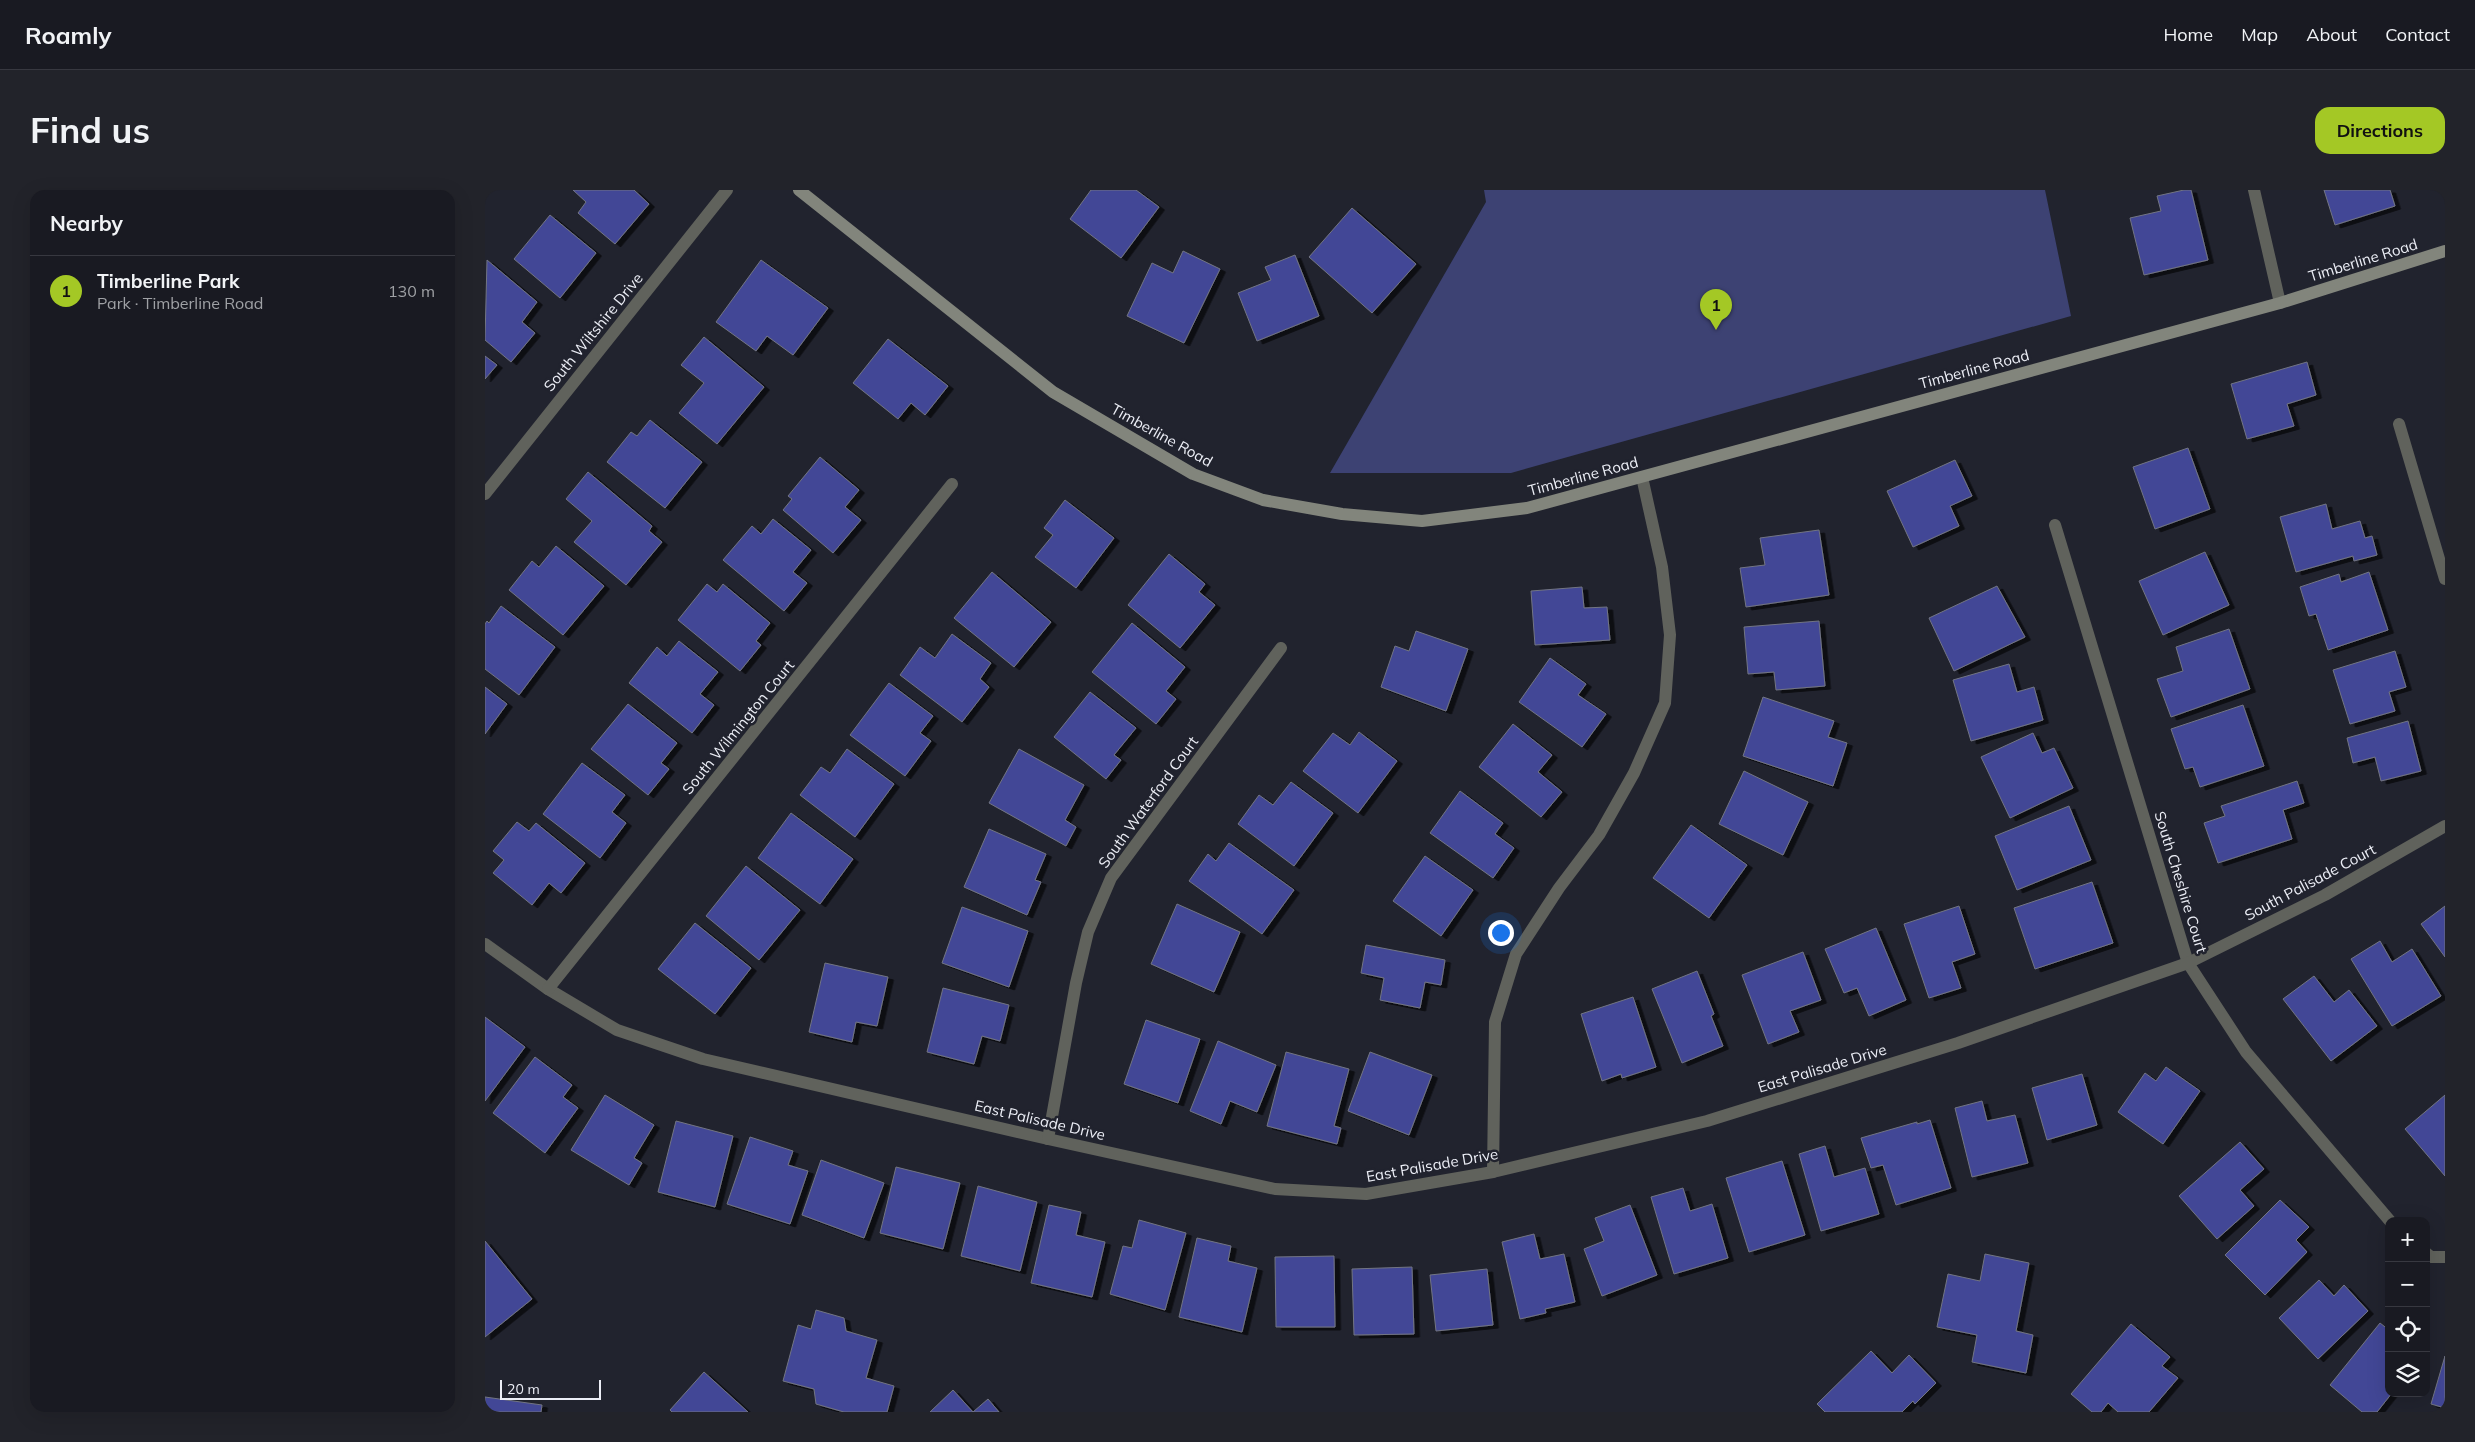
<!DOCTYPE html>
<meta charset="utf-8">
<style>
body{margin:0;font-family:Mulish,sans-serif;background:#22232a;color:#f1f3f6}
.controls{position:absolute;right:15px;bottom:15px;display:grid;overflow:hidden;border-radius:10px;box-shadow:0 5px 20px #0002}
.controls button{width:45px;height:45px;display:grid;place-items:center;padding:0;border:0;border-bottom:1px solid #373840;background:#191a22;color:#f1f3f6;font:25px sans-serif}
.scale{position:absolute;left:15px;bottom:12px;width:101px;box-sizing:border-box;padding-left:5px;border:2px solid #eceef6;border-top:0;font-size:14px;line-height:18px;white-space:nowrap;color:#eceef6;-webkit-text-stroke:4px #21232e;paint-order:stroke}
.you{position:absolute;left:1015px;top:742px;width:18px;height:18px;margin:-12px;border:4px solid #fff;border-radius:50%;background:#1a73e8;box-shadow:0 0 0 8px #1a73e833}
.badge{display:grid;place-items:center;width:32px;height:32px;border-radius:50%;background:#a4c825;color:#111;font-size:16px;font-weight:700}
.pin{position:absolute;translate:-50% -41px;filter:drop-shadow(0 1px 2px #0008)}
.pin::after{content:'';position:absolute;top:26px;width:18px;height:15px;background:inherit;clip-path:polygon(0 0,100% 0,50% 100%)}
.list{margin:0;padding:0;list-style:none}
h2{display:flex;justify-content:space-between;align-items:center;height:65px;margin:0;padding:0 20px;font-size:21px}
h2 small{font-size:16px;font-weight:400;color:#9fa1a5}
.list li{display:grid;grid-template-columns:32px 1fr auto;gap:15px;align-items:center;box-sizing:border-box;height:70px;padding:0 20px;border-top:1px solid #373840}
.list b{display:block;font-size:19px;white-space:nowrap}
.list p{margin:0;font-size:16px;white-space:nowrap;color:#9fa1a5}
.list em{font-size:16px;font-style:normal;color:#9fa1a5}
.icon{flex:none;width:28px;height:28px;fill:none;stroke:currentColor;stroke-width:2;stroke-linecap:round;stroke-linejoin:round}
.map{position:relative;flex:none;width:1960px;height:1222px;overflow:hidden;border-radius:15px}
header{display:flex;align-items:center;gap:30px;box-sizing:border-box;height:70px;padding:0 25px;background:#191a22;border-bottom:1px solid #373840}
header strong{font-size:24px}
nav{display:flex;gap:28px;margin-inline-start:auto;font-size:18px}
.intro{display:flex;align-items:center;justify-content:space-between;box-sizing:border-box;height:120px;padding:0 30px}
h1{margin:0;font-size:35px}
.button{padding:12px 22px;border-radius:15px;background:#a4c825;color:#111;font-size:18px;font-weight:700}
main{display:flex;gap:30px;padding:0 30px}
aside{flex:1;background:#191a22;border-radius:15px;box-shadow:0 5px 20px #0002}
.map>svg:first-child{display:block}
.green{fill:#3d4273}
.building{fill:#434796;stroke:#727583;filter:url(#shadow)}
.lines{fill:none;stroke-linecap:round;stroke-linejoin:round}
.street{stroke:#60625c;stroke-width:12}
.secondary{stroke:#82857c;stroke-width:12}
.labels{text-anchor:middle;dominant-baseline:central;stroke-width:5;stroke-linejoin:round;paint-order:stroke}
.street-label{font-size:15px;fill:#eceef6;stroke:#21232e}
</style>
<header>
<strong>Roamly</strong>
<nav><a>Home</a><a>Map</a><a>About</a><a>Contact</a></nav>
</header>
<div class="intro"><h1>Find us</h1><a class="button">Directions</a></div>
<main>
<aside>
<h2>Nearby<small></small></h2>
<ul class="list">
<li><span class="badge">1</span><div><b>Timberline Park</b><p>Park · Timberline Road</p></div><em>130 m</em></li>
</ul>
</aside>
<div class="map">
<svg width="1960" height="1222" viewBox="0 0 1960 1222">
<defs>
<filter id="shadow"><feDropShadow dx="5.5" dy="3" stdDeviation="0" flood-color="#0009"/></filter>
</defs>
<rect width="100%" height="100%" fill="#21232e"/>
<polygon class="green" points="999,0 1560,0 1586,126 1026,283 845,283 1001,12"/>
<g class="building">
<polygon points="88,0 149,0 164,14 130,54 93,23 101,12"/>
<polygon points="606,0 651,0 674,17 636,68 585,29"/>
<polygon points="1699,0 1706,0 1723,70 1659,85 1645,28 1676,21 1672,6"/>
<polygon points="1839,0 1905,0 1910,16 1850,35"/>
<polygon points="867,18 931,74 887,123 824,67"/>
<polygon points="65,25 111,63 75,108 29,69"/>
<polygon points="698,61 735,79 699,153 642,126 667,73 688,83"/>
<polygon points="810,65 834,126 772,151 753,103 786,90 780,77"/>
<polygon points="2,70 52,112 37,132 50,143 26,172 0,150"/>
<polygon points="276,70 343,118 308,165 282,146 271,161 231,132"/>
<polygon points="219,147 279,197 232,254 194,223 219,193 196,175"/>
<polygon points="403,149 463,196 440,225 426,213 413,229 368,193"/>
<polygon points="0,166 12,175 0,189"/>
<polygon points="1822,172 1831,205 1802,214 1809,236 1762,249 1746,194"/>
<polygon points="165,230 217,272 180,318 122,272 146,242 152,246"/>
<polygon points="1703,258 1725,319 1670,339 1648,277"/>
<polygon points="335,267 374,300 360,317 376,330 348,363 298,320 307,309 303,306"/>
<polygon points="1470,270 1487,306 1465,316 1474,336 1428,357 1402,301"/>
<polygon points="103,282 167,336 164,341 177,352 141,395 89,352 107,331 81,309"/>
<polygon points="580,310 629,348 591,398 550,367 568,345 559,338"/>
<polygon points="1841,314 1847,339 1875,331 1880,348 1887,346 1892,365 1869,371 1868,366 1811,382 1795,327"/>
<polygon points="288,329 326,360 308,382 322,393 299,421 238,370 267,336 276,344"/>
<polygon points="1334,340 1344,405 1261,417 1255,378 1280,375 1275,348"/>
<polygon points="71,356 119,396 78,445 24,400 47,371 54,377"/>
<polygon points="1720,362 1744,415 1678,445 1654,391"/>
<polygon points="684,364 720,394 714,402 730,415 695,458 643,415"/>
<polygon points="507,382 566,432 529,477 469,428"/>
<polygon points="1884,382 1903,440 1843,460 1831,424 1824,426 1815,397 1854,384 1856,392"/>
<polygon points="222,394 232,402 238,394 285,433 271,451 276,455 255,481 193,430"/>
<polygon points="1512,396 1540,447 1469,481 1444,428"/>
<polygon points="1097,397 1099,418 1122,417 1125,450 1050,455 1046,401"/>
<polygon points="16,416 70,457 34,505 0,479 0,434 2,431 4,433"/>
<polygon points="1334,431 1340,496 1291,500 1289,482 1263,484 1259,437"/>
<polygon points="647,433 700,477 681,501 691,509 671,534 607,482"/>
<polygon points="1744,439 1765,499 1686,527 1672,489 1698,481 1691,457"/>
<polygon points="931,441 983,459 961,521 896,497 910,456 924,461"/>
<polygon points="467,444 506,473 495,489 504,497 477,532 415,485 435,457 450,468"/>
<polygon points="194,451 233,482 215,504 229,515 207,543 144,493 172,457 182,466"/>
<polygon points="1910,461 1921,497 1904,502 1910,521 1865,534 1848,480"/>
<polygon points="1065,468 1101,494 1093,505 1121,524 1097,557 1034,512"/>
<polygon points="1524,474 1532,502 1549,497 1558,530 1486,551 1468,490"/>
<polygon points="404,493 448,526 435,543 446,551 420,586 365,545"/>
<polygon points="0,497 22,514 0,544"/>
<polygon points="605,502 651,538 629,565 636,570 621,589 569,547"/>
<polygon points="1278,507 1349,531 1343,547 1362,553 1348,596 1258,566"/>
<polygon points="143,514 192,553 176,573 184,579 163,605 106,559"/>
<polygon points="1758,515 1779,576 1715,597 1708,577 1700,579 1686,539"/>
<polygon points="1923,531 1936,581 1896,591 1890,567 1868,573 1862,548"/>
<polygon points="1028,534 1067,565 1053,582 1077,602 1056,627 994,577"/>
<polygon points="874,542 912,571 873,623 818,581 848,543 865,555"/>
<polygon points="1548,543 1557,563 1569,558 1588,598 1525,628 1496,567"/>
<polygon points="362,559 409,594 370,647 315,605 336,577 345,583"/>
<polygon points="534,559 599,595 580,630 591,637 581,656 504,613"/>
<polygon points="97,573 140,605 127,622 141,633 115,668 58,624"/>
<polygon points="1259,581 1323,612 1298,665 1234,634"/>
<polygon points="1812,591 1819,613 1798,620 1807,649 1733,673 1719,633 1740,626 1736,616"/>
<polygon points="806,592 848,623 809,676 753,634 774,605 788,615"/>
<polygon points="975,601 1018,633 1010,644 1029,658 1008,688 945,643"/>
<polygon points="1584,616 1606,670 1532,700 1510,646"/>
<polygon points="306,623 368,669 335,714 273,668"/>
<polygon points="32,632 44,641 51,633 100,673 76,703 64,693 47,715 8,683 19,670 8,661"/>
<polygon points="1206,635 1262,675 1224,728 1168,688"/>
<polygon points="504,639 561,664 550,690 556,692 542,725 479,697"/>
<polygon points="744,653 809,700 777,744 704,691 723,664 731,671"/>
<polygon points="940,666 988,700 956,746 908,711"/>
<polygon points="261,676 315,720 274,770 221,726"/>
<polygon points="1607,692 1628,753 1550,779 1529,718"/>
<polygon points="692,714 755,742 729,802 666,774"/>
<polygon points="1474,716 1490,764 1467,772 1476,798 1444,808 1419,734"/>
<polygon points="1960,716 1960,767 1936,734"/>
<polygon points="477,717 543,741 524,797 457,773"/>
<polygon points="210,733 266,778 230,824 173,779"/>
<polygon points="1391,738 1421,810 1384,826 1372,798 1359,803 1340,759"/>
<polygon points="1895,751 1907,772 1927,759 1956,806 1907,836 1866,769"/>
<polygon points="881,755 960,770 956,795 940,792 935,818 895,810 899,788 876,783"/>
<polygon points="1318,762 1336,810 1305,821 1314,842 1283,854 1257,785"/>
<polygon points="340,773 403,787 392,836 371,832 367,852 324,842"/>
<polygon points="1212,781 1229,824 1226,826 1238,856 1197,873 1167,799"/>
<polygon points="1829,786 1849,812 1864,800 1892,836 1846,871 1798,809"/>
<polygon points="458,798 524,815 515,851 497,846 489,874 442,862"/>
<polygon points="1148,807 1171,877 1137,888 1136,884 1117,891 1096,824"/>
<polygon points="0,827 40,857 0,911"/>
<polygon points="661,830 715,849 693,913 639,894"/>
<polygon points="733,851 791,875 772,922 745,911 736,934 705,921"/>
<polygon points="801,862 864,879 849,936 856,938 852,954 782,936"/>
<polygon points="885,862 947,885 924,945 863,921"/>
<polygon points="50,867 87,895 78,907 93,918 60,963 8,923"/>
<polygon points="1681,877 1715,901 1678,954 1633,922 1660,883 1671,891"/>
<polygon points="1597,884 1612,935 1562,950 1547,898"/>
<polygon points="120,905 169,935 149,968 157,973 144,995 86,960"/>
<polygon points="1960,905 1960,986 1920,939"/>
<polygon points="1497,911 1502,931 1530,925 1543,973 1487,987 1470,918"/>
<polygon points="1445,930 1466,998 1411,1015 1398,975 1386,978 1376,948 1432,932 1432,934"/>
<polygon points="191,931 248,946 230,1017 173,1002"/>
<polygon points="265,947 308,961 303,975 323,981 305,1034 242,1014"/>
<polygon points="1755,952 1779,979 1755,1000 1769,1016 1732,1049 1694,1006"/>
<polygon points="1340,956 1349,987 1380,978 1394,1024 1336,1041 1314,964"/>
<polygon points="336,970 399,993 379,1048 317,1025"/>
<polygon points="1297,971 1320,1045 1264,1062 1241,988"/>
<polygon points="411,977 475,993 458,1059 395,1043"/>
<polygon points="493,996 552,1012 535,1081 476,1066"/>
<polygon points="1198,998 1205,1021 1227,1014 1243,1068 1189,1084 1166,1007"/>
<polygon points="1795,1010 1824,1037 1811,1050 1822,1062 1780,1105 1740,1065"/>
<polygon points="564,1015 596,1022 591,1045 620,1052 607,1107 546,1093"/>
<polygon points="1145,1015 1172,1085 1117,1106 1099,1059 1119,1051 1110,1028"/>
<polygon points="654,1030 701,1043 680,1120 625,1104 638,1056 647,1058"/>
<polygon points="1049,1044 1055,1069 1079,1064 1090,1112 1060,1119 1061,1123 1035,1129 1017,1052"/>
<polygon points="712,1048 746,1056 743,1071 772,1078 757,1142 694,1127"/>
<polygon points="0,1051 47,1109 0,1147"/>
<polygon points="1500,1064 1544,1073 1531,1141 1548,1145 1541,1183 1487,1172 1492,1145 1452,1137 1463,1084 1495,1091"/>
<polygon points="849,1066 850,1137 791,1137 790,1067"/>
<polygon points="927,1077 929,1144 869,1145 867,1079"/>
<polygon points="1002,1079 1008,1135 951,1141 945,1085"/>
<polygon points="1834,1090 1849,1106 1859,1095 1883,1121 1833,1169 1794,1128"/>
<polygon points="331,1120 359,1128 361,1141 392,1150 381,1188 409,1196 402,1222 359,1222 331,1214 329,1199 298,1191 313,1135 326,1139"/>
<polygon points="1895,1133 1904,1140 1904,1175 1901,1177 1904,1179 1904,1203 1907,1203 1892,1222 1877,1222 1845,1195"/>
<polygon points="1646,1134 1685,1167 1677,1176 1693,1188 1664,1222 1633,1222 1623,1213 1616,1222 1607,1222 1586,1204"/>
<polygon points="1386,1161 1407,1183 1424,1165 1451,1193 1430,1214 1428,1211 1417,1222 1340,1222 1332,1214"/>
<polygon points="1960,1166 1960,1218 1946,1214"/>
<polygon points="219,1182 263,1222 187,1222 185,1220"/>
<polygon points="468,1200 488,1222 445,1222"/>
<polygon points="0,1207 57,1215 56,1222 0,1222"/>
<polygon points="503,1209 514,1222 488,1222"/>
</g>
<g class="lines">
<g class="street">
<polyline points="1769,0 1795,113"/>
<polyline points="1914,234 1960,389"/>
<polyline points="0,304 242,0"/>
<polyline points="1570,335 1703,773 1761,862 1905,1031"/>
<polyline points="0,754 63,799 132,840 218,869 563,949 790,999 881,1004 1008,982 1222,931 1473,853 1703,773 1840,705 1960,636"/>
<polyline points="63,799 467,294"/>
<polyline points="563,949 591,793 603,742 626,688 796,458"/>
<polyline points="1008,982 1010,832 1031,764 1074,698 1114,645 1149,583 1180,513 1185,445 1177,377 1157,287"/>
<polyline points="1941,1063 1946,1067 1960,1067"/>
</g>
<polyline class="secondary" points="314,0 568,202 708,284 778,310 857,324 937,331 1042,318 1795,113 1960,61"/>
</g>
<g class="labels">
<g class="street-label">
<text transform="translate(1878 70) rotate(-17)">Timberline Road</text>
<text transform="translate(108 142) rotate(-51)">South Wiltshire Drive</text>
<text transform="translate(1489 179) rotate(-15)">Timberline Road</text>
<text transform="translate(677 245) rotate(29)">Timberline Road</text>
<text transform="translate(1098 286) rotate(-15)">Timberline Road</text>
<text transform="translate(253 537) rotate(-51)">South Wilmington Court</text>
<text transform="translate(663 612) rotate(-54)">South Waterford Court</text>
<text transform="translate(1696 692) rotate(73)">South Cheshire Court</text>
<text transform="translate(1825 692) rotate(-28)">South Palisade Court</text>
<text transform="translate(1337 878) rotate(-17)">East Palisade Drive</text>
<text transform="translate(555 930) rotate(13)">East Palisade Drive</text>
<text transform="translate(947 975) rotate(-10)">East Palisade Drive</text>
</g>
</g>
</svg>
<div class="controls">
<button>+</button>
<button>−</button>
<button><svg class="icon" aria-label="locate" viewBox="0 0 24 24"><circle cx="12" cy="12" r="6"/><path d="M12 2v4M12 18v4M2 12h4M18 12h4"/></svg></button>
<button><svg class="icon" aria-label="layers" viewBox="0 0 24 24"><path d="M12 4l9 5-9 5-9-5zM3 14l9 5 9-5"/></svg></button>
</div>
<div class="scale">20 m</div>
<div class="you"></div>
<div class="pin badge" style="left:1231px;top:140px">1</div>
</div>
</main>
